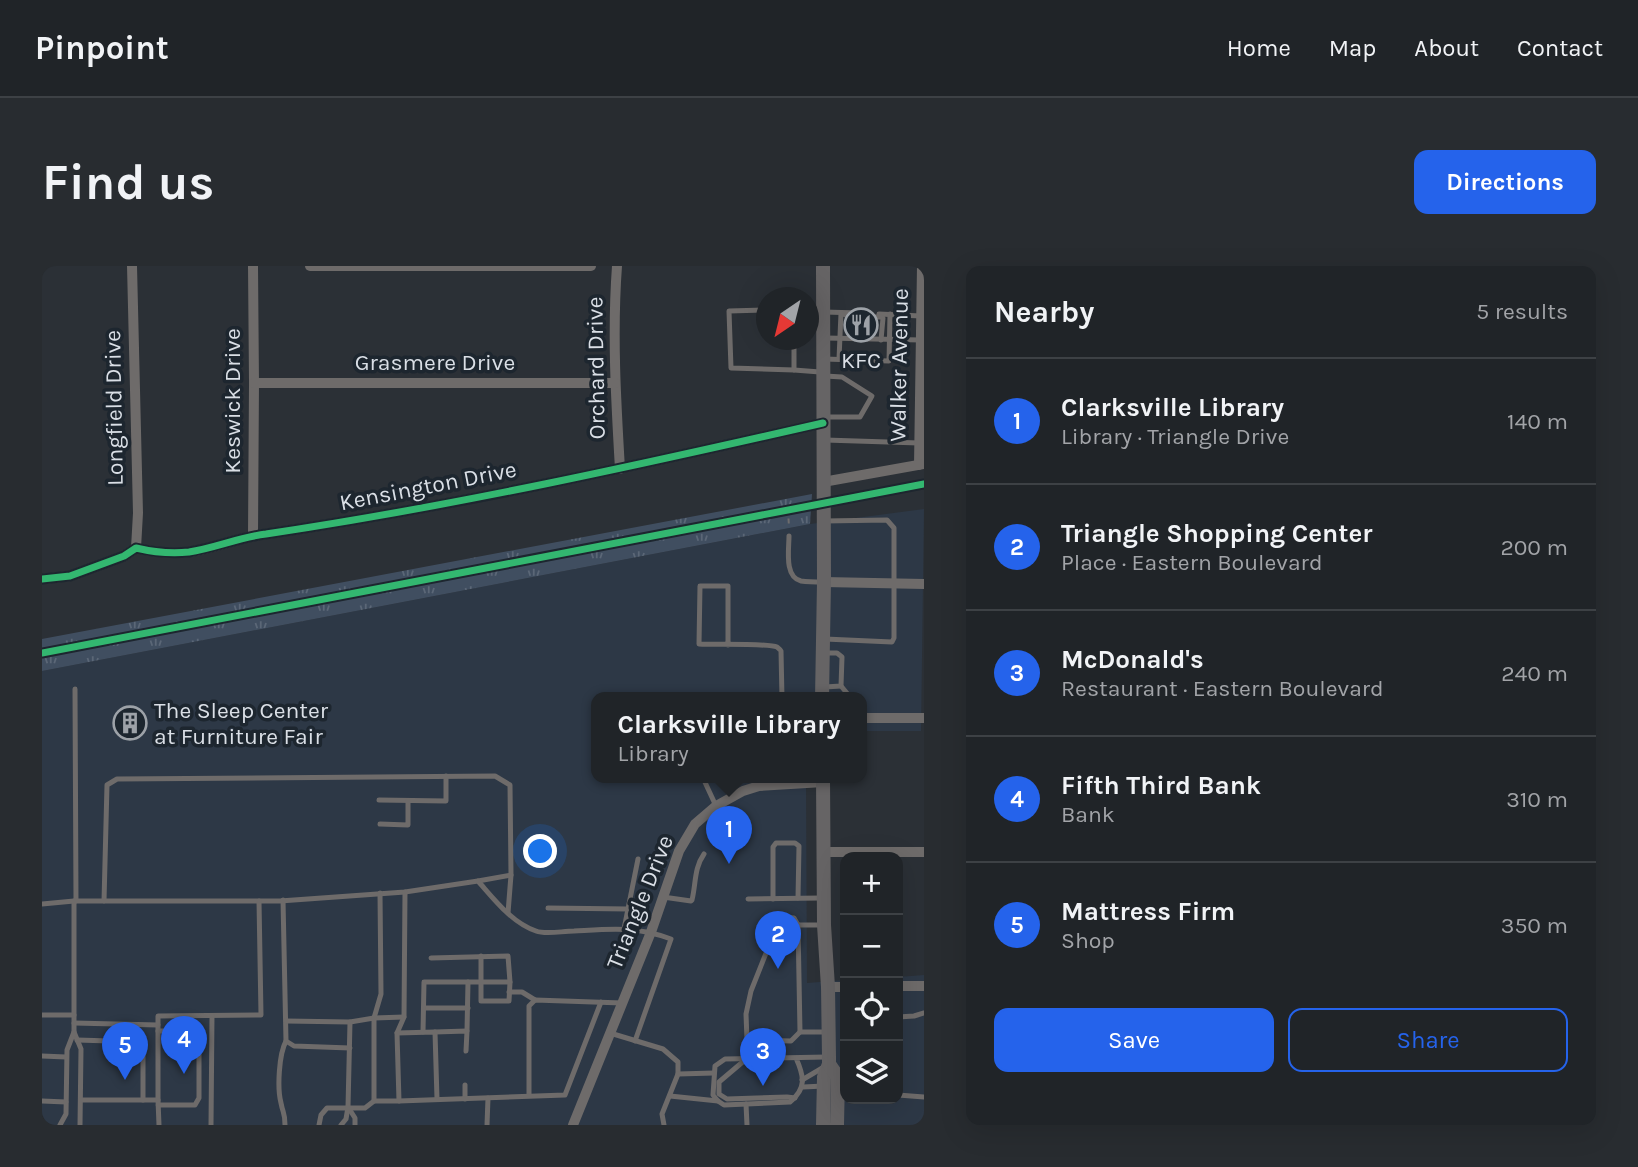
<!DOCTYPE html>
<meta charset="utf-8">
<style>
body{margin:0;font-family:Karla,sans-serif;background:#282c30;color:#f1f3f6}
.controls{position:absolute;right:21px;bottom:21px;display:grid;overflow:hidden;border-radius:14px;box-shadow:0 7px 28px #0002}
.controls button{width:63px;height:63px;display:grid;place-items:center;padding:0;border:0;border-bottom:2px solid #3d4145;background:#202428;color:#f1f3f6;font:35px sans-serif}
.compass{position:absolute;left:714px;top:21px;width:63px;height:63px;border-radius:50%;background:#202428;box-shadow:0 7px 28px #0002;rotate:215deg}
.you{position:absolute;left:499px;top:586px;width:24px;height:24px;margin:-18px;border:5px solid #fff;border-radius:50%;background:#1a73e8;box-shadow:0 0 0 10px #1a73e833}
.badge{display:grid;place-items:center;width:46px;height:46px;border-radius:50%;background:#2563eb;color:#fff;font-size:23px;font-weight:700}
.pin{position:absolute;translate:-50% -58px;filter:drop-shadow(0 2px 4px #0008)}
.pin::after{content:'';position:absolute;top:37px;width:24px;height:21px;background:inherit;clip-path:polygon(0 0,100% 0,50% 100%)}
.popup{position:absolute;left:549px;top:426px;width:276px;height:91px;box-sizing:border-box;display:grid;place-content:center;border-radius:14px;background:#202428;filter:drop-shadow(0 2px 5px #0005);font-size:23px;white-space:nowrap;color:#a2a4a8}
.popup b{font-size:26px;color:#f1f3f6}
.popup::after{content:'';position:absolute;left:50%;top:100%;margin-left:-14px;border:14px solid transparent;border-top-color:#202428}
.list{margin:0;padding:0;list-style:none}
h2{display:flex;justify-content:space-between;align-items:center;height:91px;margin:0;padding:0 28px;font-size:30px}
h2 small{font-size:23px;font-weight:400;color:#a2a4a8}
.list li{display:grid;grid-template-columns:46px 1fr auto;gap:21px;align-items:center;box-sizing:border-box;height:126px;padding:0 28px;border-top:2px solid #3d4145}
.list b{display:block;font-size:26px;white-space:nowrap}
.list p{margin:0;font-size:23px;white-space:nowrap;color:#a2a4a8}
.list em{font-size:23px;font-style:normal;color:#a2a4a8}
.actions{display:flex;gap:14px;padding:21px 28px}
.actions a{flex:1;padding:16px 0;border:2px solid #2563eb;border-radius:14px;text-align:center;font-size:24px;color:#2563eb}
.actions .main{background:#2563eb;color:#fff}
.icon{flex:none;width:38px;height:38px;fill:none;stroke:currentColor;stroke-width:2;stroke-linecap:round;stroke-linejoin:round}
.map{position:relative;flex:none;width:882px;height:859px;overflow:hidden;border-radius:14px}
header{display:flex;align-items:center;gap:42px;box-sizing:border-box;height:98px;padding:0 35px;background:#202428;border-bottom:2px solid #3d4145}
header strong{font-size:33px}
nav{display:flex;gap:38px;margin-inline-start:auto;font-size:24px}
.intro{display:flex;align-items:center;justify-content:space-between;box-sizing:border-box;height:168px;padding:0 42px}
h1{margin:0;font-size:49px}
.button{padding:18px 32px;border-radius:14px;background:#2563eb;color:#fff;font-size:24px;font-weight:700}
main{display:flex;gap:42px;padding:0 42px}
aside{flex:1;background:#202428;border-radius:14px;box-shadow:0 7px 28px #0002}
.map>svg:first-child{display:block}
.built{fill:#2d3846}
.grass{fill:url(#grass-tufts)}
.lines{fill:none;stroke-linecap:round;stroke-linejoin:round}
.path{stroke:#6d6c6d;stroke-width:2;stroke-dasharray:5 3.5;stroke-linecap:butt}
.lane{stroke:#6e6b6a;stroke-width:5}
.street{stroke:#6e6b6a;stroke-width:10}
.secondary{stroke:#666465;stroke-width:14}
.cycleway-casing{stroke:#1d262f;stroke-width:11}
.cycleway{stroke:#33b770;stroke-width:7}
.labels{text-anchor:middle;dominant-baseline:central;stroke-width:7;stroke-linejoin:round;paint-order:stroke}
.poi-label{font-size:23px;fill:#dadfe6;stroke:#1d262f}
.street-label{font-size:23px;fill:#dadfe6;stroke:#1d262f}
</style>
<header>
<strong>Pinpoint</strong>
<nav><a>Home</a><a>Map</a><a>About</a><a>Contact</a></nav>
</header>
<div class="intro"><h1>Find us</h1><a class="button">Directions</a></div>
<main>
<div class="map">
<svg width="882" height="859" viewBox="0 0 882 859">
<defs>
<pattern id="grass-tufts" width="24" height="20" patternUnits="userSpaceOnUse" patternTransform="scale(1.75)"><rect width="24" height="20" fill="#404e60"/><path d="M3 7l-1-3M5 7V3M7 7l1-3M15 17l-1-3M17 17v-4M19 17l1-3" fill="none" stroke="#5b6777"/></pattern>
</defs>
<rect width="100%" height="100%" fill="#2b3036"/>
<polygon class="built" points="882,243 879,465 820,465 820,432 554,432 554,512 764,512 765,717 803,714 803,833 856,833 856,711 882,709 882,859 0,859 0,405 768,258"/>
<polygon class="grass" points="770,228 768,258 0,405 0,373"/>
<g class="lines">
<polyline class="path" points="746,244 747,261"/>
<g class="lane">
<polyline points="724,44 687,45 689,102 752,104"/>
<polyline points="782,46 817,47"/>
<polyline points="837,48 879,50"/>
<polyline points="766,62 778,62"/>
<polyline points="784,72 879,74"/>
<polyline points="752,74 752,104 778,106"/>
<polyline points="782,93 847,95 848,48"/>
<polyline points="797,93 799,47 808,51 839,51 841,52 839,74"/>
<polyline points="782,151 818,151 830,130 800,111 783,110"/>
<polyline points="783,174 877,177"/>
<polyline points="782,255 845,254 852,262 852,372 850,376 783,373"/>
<path d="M 747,270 C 747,283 742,311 759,315 C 766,316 775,316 782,316"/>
<path d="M 686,379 L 686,320 L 658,320 L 657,378 C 671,379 726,377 735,381 C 736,382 738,383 739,385 L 740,432"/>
<polyline points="783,387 795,387 800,391 799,420 783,421"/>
<polyline points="799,420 809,432"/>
<polyline points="33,423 34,635"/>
<polyline points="661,512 674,540"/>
<polyline points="337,534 404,535 404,510"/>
<polyline points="338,558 366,559 366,535"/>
<polyline points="436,615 469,609"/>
<path d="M 621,631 L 649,635 L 650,634 C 654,618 652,602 662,588"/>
<polyline points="706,633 779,632"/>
<polyline points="731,633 731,581 734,577 753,577 757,580 756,632"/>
<polyline points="241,634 244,775 252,780 308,782"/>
<polyline points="32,635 32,766 39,783 38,859"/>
<polyline points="62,635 65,519 75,513 453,510 468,519 469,609 466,647"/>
<path d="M 0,638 L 32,635 L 238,635 L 363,626 L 436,615 C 452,633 470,657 494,665 C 504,669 520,665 532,665 C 569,663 593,660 629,673 L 593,775"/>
<polyline points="506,642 586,643"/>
<polyline points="756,659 752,652 743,651 736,657 709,725 704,748 705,774 749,775 758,766"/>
<polyline points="779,659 756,659 758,766 786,766"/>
<polyline points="582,663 596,593"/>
<polyline points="439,690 439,735 467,735 468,716"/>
<polyline points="389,692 466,690 468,716 426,716"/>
<polyline points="467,726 480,726 493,734"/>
<polyline points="382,742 426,742"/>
<polyline points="0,749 32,749"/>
<polyline points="856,751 872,750 882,747"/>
<polyline points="244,755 308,756 332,752 362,751"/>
<polyline points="32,757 116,759"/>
<polyline points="116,765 116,750 219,749 217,635"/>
<polyline points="381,766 382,716 426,716 425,765"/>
<polyline points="393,766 425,765 424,785"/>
<polyline points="355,767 393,766 395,833"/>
<polyline points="568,767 621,783 636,796 636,808 620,848 622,859"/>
<polyline points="35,774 101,776 101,834"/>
<polyline points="0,790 24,791"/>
<path d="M 754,792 C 762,810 765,822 748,836 L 682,839 L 676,835 L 671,829 L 673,800 L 683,793 L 784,791"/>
<polyline points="703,794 677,816 677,828 685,833 745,831 753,832"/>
<polyline points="636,808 672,807"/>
<polyline points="760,814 782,801"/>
<polyline points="761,821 782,820"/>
<polyline points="487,829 487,740 493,734 580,737"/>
<polyline points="856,829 882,831"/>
<polyline points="628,830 676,835"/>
<polyline points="423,833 423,819"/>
<polyline points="39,834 116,834"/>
<polyline points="0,835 24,836"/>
<polyline points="332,835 332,752 339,728 338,627"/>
<polyline points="357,835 523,829 559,736"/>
<polyline points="704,838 705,859"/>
<polyline points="116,839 153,839 157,832 157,765 116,765 116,834 117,859"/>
<polyline points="306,841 313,852 313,859"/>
<polyline points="18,859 24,848 25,784 32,766"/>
<polyline points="169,859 170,750"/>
<path d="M 243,859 C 243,846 241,848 239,837 C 235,822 237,788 244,775"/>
<polyline points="277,859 279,849 285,842 323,842 332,835 357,835 355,767 362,751 363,626"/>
<polyline points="299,859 304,853 306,841 308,756"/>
<polyline points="445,859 446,832"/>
</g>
<g class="street">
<polyline points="90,0 96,247 94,282"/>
<polyline points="211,0 212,117 211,269"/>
<polyline points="268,0 549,0"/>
<path d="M 575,0 C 570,68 574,135 578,203"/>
<polyline points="212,117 573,117"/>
<polyline points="877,199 880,0"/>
<polyline points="781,216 882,198"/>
<path d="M 0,313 L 28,310 L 82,290 L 94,282 C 111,286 129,288 147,286 C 173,282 198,271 224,268 C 412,240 597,199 781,157"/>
<polyline points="782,316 882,318"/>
<polyline points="820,452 882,452"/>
<polyline points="781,586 882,586"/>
<polyline points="856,720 882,720"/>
<polyline points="786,721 803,721"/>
<polyline points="531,859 609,666 637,585 653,558 674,540 701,525 717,520 781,516"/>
</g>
<g class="secondary">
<polyline points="780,432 782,316 781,0"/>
<polyline points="781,512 782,659 786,721 787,791 787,798 782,811 781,859"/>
<polyline points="787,798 796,811 795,859"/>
</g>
<defs>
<g id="cycleway">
<path d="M 0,313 L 28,310 L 82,290 L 94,282 C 111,286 129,288 147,286 C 173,282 198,271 224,268 C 412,240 597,199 781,157"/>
<polyline points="0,387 882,218"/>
</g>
</defs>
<use href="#cycleway" class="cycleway-casing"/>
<use href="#cycleway" class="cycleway"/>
</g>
<defs>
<symbol id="restaurant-ring" viewBox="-11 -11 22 22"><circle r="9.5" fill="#1d262f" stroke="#9da2a8" stroke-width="1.5"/><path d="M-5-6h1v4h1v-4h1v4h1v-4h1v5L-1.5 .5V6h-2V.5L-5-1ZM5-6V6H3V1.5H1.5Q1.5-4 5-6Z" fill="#9da2a8"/></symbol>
<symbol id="building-ring" viewBox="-11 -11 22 22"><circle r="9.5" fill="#1d262f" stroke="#9da2a8" stroke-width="1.5"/><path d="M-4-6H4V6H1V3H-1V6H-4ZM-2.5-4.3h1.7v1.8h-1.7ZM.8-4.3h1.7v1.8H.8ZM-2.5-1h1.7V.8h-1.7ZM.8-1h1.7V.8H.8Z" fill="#9da2a8"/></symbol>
</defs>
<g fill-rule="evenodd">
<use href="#restaurant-ring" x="800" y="40" width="38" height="38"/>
<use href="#building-ring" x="69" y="438" width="38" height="38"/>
</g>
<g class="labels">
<g class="poi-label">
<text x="819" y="94">KFC</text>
<text x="112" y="444" text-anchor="start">The Sleep Center<tspan x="112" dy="26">at Furniture Fair</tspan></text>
</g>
<g class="street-label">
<text x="393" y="96">Grasmere Drive</text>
<text transform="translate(857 99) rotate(-89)">Walker Avenue</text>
<text transform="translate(554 102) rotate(-91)">Orchard Drive</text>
<text transform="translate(190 135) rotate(-90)">Keswick Drive</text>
<text transform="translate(72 142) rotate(-91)">Longfield Drive</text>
<text transform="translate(386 220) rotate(-11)">Kensington Drive</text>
<text transform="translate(598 636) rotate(-68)">Triangle Drive</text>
</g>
</g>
</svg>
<div class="controls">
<button>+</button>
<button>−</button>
<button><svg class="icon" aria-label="locate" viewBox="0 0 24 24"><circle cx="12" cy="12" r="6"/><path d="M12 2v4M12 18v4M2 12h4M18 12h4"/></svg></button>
<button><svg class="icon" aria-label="layers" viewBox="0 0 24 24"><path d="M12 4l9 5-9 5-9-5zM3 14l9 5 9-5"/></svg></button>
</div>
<svg class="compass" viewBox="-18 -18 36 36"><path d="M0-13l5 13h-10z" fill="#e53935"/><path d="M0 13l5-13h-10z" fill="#a2a4a8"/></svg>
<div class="you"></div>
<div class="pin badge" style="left:687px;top:598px">1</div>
<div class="popup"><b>Clarksville Library</b>Library</div>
<div class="pin badge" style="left:736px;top:703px">2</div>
<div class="pin badge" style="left:721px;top:820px">3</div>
<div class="pin badge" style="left:142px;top:808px">4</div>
<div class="pin badge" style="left:83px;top:814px">5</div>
</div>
<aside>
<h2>Nearby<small>5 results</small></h2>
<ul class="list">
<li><span class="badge">1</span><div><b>Clarksville Library</b><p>Library · Triangle Drive</p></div><em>140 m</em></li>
<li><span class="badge">2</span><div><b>Triangle Shopping Center</b><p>Place · Eastern Boulevard</p></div><em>200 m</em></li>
<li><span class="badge">3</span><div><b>McDonald's</b><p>Restaurant · Eastern Boulevard</p></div><em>240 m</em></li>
<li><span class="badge">4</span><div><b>Fifth Third Bank</b><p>Bank</p></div><em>310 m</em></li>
<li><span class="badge">5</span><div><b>Mattress Firm</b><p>Shop</p></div><em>350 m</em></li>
</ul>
<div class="actions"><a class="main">Save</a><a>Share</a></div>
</aside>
</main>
